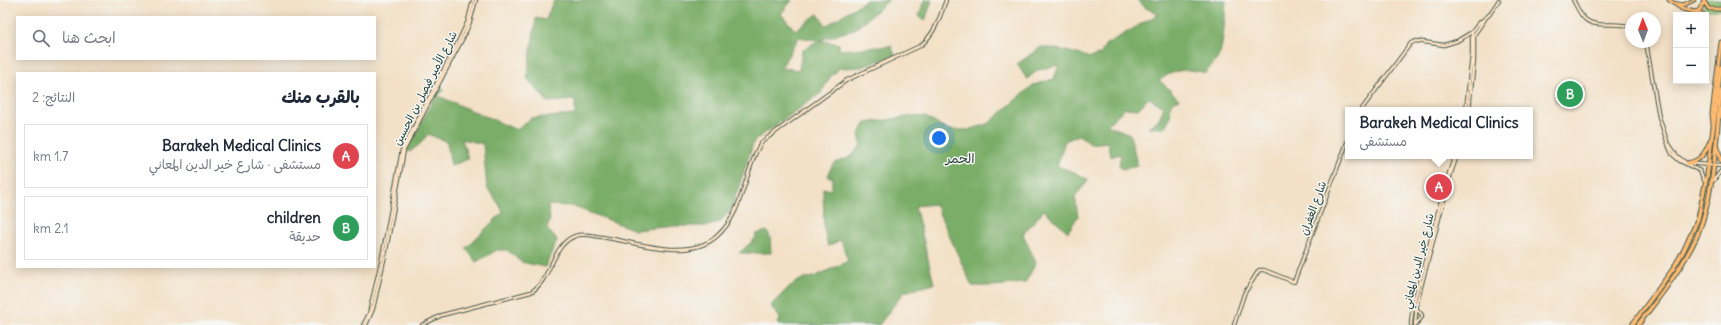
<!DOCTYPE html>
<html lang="ar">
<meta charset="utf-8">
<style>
body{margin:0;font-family:Delius,"Playpen Sans Arabic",sans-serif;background:#f6f6f7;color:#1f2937;direction:rtl}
.controls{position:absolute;right:12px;top:12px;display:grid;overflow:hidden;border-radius:0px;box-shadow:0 2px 10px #0003}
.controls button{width:36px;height:36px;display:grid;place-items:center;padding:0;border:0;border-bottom:1px solid #e0e1e3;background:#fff;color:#1f2937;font:20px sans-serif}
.compass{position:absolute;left:1625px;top:12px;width:36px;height:36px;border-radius:50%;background:#fff;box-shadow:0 2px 10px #0003;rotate:359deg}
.you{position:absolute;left:939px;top:138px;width:14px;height:14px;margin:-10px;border:3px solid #fff;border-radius:50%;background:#1a73e8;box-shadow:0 0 0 6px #1a73e833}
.badge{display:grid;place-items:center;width:26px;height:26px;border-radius:50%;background:#c8321e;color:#fff;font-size:13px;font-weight:700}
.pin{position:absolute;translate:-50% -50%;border:2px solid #fff;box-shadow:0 1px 4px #0006}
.popup{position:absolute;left:1345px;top:107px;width:188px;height:52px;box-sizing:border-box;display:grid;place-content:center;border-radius:0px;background:#fff;filter:drop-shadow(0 1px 3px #0005);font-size:13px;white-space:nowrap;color:#747a83}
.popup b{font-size:15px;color:#1f2937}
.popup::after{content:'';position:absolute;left:50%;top:100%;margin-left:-8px;border:8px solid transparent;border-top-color:#fff}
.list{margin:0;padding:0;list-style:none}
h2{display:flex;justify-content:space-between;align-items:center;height:52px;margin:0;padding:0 16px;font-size:17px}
h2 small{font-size:13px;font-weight:400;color:#747a83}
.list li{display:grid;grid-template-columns:26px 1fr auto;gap:12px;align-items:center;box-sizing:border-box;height:64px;margin:0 8px 8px;padding:0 8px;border:1px solid #e0e1e3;border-radius:0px}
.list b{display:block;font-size:15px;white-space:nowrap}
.list p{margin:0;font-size:13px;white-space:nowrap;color:#747a83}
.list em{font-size:13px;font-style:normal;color:#747a83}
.icon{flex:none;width:22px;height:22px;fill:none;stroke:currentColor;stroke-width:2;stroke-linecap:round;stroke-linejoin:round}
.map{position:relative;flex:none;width:1721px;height:325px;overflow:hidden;direction:ltr}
.search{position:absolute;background:#fff;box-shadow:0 2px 10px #0003;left:16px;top:16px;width:360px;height:44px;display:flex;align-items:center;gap:10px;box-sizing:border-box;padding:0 14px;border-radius:0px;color:#747a83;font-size:15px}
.panel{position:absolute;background:#fff;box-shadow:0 2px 10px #0003;left:16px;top:72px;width:360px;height:196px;border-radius:0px;direction:rtl}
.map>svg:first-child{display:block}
.green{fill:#99c978;stroke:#5c8356}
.forest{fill:#7aad68;stroke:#4c754e;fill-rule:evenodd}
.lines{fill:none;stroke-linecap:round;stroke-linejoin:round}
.secondary-casing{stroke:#3f554a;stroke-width:4.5}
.primary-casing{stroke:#3f554a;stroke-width:5}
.highway-casing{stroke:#3f554a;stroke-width:5.5}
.secondary{stroke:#ffe4c6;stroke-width:2.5}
.primary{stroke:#ffbb71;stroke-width:3}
.highway{stroke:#ffbb71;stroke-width:3.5}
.labels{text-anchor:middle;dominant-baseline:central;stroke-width:3;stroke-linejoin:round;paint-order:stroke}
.street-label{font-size:11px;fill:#1f3d34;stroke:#f6f6f2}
.quarter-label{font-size:13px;fill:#1f3d34;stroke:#f6f6f2}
</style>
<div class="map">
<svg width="1721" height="325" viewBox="0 0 1721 325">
<rect width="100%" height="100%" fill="#f6f6f2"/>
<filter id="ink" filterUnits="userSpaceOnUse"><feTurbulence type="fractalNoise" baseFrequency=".025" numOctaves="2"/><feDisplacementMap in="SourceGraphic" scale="8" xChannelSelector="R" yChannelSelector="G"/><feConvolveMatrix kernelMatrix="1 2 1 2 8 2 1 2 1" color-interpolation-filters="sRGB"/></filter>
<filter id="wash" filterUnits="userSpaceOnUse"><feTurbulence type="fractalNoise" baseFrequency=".012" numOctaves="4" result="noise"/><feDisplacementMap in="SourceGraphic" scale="16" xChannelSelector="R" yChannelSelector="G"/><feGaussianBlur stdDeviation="0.9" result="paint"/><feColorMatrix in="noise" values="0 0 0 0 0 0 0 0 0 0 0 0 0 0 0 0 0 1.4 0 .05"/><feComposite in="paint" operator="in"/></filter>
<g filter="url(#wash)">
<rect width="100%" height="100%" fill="#f3e0c6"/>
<g class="green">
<polygon points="1701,0 1721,0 1721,10 1706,10"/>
<polygon points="1557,84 1572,85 1573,88 1584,87 1583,100 1557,103 1555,100"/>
</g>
<g class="forest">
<path d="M 555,0 L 792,0 L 781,14 L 795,30 L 818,14 L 826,26 L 866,0 L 889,0 L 855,29 L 820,40 L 839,44 L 839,50 L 891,46 L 895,55 L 861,67 L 840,68 L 830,77 L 821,93 L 754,141 L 731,210 L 720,222 L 708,226 L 675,226 L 635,230 L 572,206 L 548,205 L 550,219 L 547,229 L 557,240 L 545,267 L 521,262 L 507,250 L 497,250 L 476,262 L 466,248 L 503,212 L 499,204 L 487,188 L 483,144 L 462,139 L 468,159 L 451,166 L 447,142 L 428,134 L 421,143 L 410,152 L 407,150 L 439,88 L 444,90 L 438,96 L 517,130 L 531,118 L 575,115 L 575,100 L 548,102 L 527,78 L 536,18 L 546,20 L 552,4 ZM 799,37 L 818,40 L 802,51 L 799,70 L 781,68 Z"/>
<polygon points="924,0 932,0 925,21 919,16"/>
<path d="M 1137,0 L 1226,0 C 1225,14 1224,46 1218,58 C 1215,63 1209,67 1206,73 C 1185,68 1177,69 1159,80 L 1179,99 L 1171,103 L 1170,118 L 1164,128 L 1148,127 L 1159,119 L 1164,107 L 1149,98 L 1138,109 L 1125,108 L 1107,125 L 1130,134 L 1137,165 L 1122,169 L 1119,166 L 1121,154 L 1110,157 L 1108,142 L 1090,144 L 1079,135 L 1065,141 L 1057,166 L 1074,172 L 1089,180 L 1075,196 L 1078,216 L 1068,232 L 1044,210 L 1023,234 L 1036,263 L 1025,283 L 993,286 L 972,286 L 935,204 L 915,206 L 934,284 L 904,292 L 879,325 L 778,325 L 780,318 L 772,308 L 772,304 L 790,286 L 802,279 L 814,277 L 848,261 L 841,240 L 828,246 L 824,229 L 823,188 L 831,190 L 833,177 L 828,177 C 832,159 836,164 850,157 C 854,154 858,149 861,145 L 859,134 L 866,123 L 913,116 L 925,117 L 948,130 L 968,130 L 988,124 L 1033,85 L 1054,79 L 1059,65 L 1038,70 L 1027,79 L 1017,64 L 1041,47 C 1058,49 1074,52 1090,58 L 1101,54 L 1105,45 L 1158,14 L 1146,8 Z"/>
<polygon points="767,231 770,237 771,253 739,253 755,239 756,234"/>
</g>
</g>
<g filter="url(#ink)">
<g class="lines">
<defs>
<g id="secondary">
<path d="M 1573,0 C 1577,6 1579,14 1585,19 C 1596,29 1617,21 1631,27"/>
<polyline points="1646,42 1659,117 1669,147 1672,154 1680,161 1700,171 1705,182"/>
<polyline points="1361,110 1411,43 1416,41 1444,45 1457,41 1472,32 1478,24 1489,15 1499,0"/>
<polyline points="1466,110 1472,55 1472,33"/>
<polyline points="1469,110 1474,61 1474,35 1485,19"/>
<polyline points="1669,144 1677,156 1686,163 1721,166"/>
<polyline points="1713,181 1721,171"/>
<polyline points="1416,308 1422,315"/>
<polyline points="363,325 369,314 382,257 402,150 459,40 468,21 473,0"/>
<polyline points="366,325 373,309 386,251 404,150 465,34 470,22 476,0"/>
<path d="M 422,325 L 442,315 L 531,292 C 552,279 552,244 575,236 C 583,233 594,236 602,237 C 636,242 688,262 717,236 C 738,218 743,187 752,163 C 755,155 757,147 763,141 L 847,80 L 920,46 C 935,34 940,17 946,0"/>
<polyline points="1234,325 1244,294 1259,270 1264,270 1294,282 1348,140"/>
<path d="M 1411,325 C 1412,300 1422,275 1428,250 C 1437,219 1443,187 1455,156"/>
<polyline points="1415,325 1417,302 1451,173 1457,156"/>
<polyline points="1415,325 1422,317"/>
</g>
<g id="primary">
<polyline points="1669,0 1682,9 1703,14"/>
<polyline points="1703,0 1709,9 1721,9"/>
<polyline points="1673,3 1683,5 1694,0"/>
<polyline points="1695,12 1700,10 1704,2"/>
<polyline points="1720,117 1721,110"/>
<polyline points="1713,124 1712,114 1721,42"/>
</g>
<g id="highway">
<polyline points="1717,145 1721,161"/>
<path d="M 1688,163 C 1702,161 1706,151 1711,139"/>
<polyline points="1632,325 1673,269 1684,250 1698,219 1707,176 1721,67"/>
<path d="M 1638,325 C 1659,297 1682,269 1697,236 C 1715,193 1716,137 1721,91"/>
</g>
</defs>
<use href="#secondary" class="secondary-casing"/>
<use href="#primary" class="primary-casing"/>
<use href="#highway" class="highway-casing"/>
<use href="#secondary" class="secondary"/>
<use href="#primary" class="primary"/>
<use href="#highway" class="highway"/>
</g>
</g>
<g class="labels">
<g class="street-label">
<text transform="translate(425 88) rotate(-63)">شارع الأمير فيصل بن الحسين</text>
<text transform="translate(1313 208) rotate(-70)">شارع الغفران</text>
<text transform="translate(1418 261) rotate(-76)">شارع خير الدين المعاني</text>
</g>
<g class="quarter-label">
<text x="960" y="158">الحمر</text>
</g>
</g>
</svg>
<div class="controls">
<button>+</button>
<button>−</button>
</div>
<svg class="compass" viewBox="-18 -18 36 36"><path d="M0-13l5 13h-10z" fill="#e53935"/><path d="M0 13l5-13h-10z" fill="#747a83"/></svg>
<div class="you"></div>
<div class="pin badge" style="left:1439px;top:187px;background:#e0444e">A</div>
<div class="popup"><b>Barakeh Medical Clinics</b>مستشفى</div>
<div class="pin badge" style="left:1570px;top:94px;background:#2e9e5b">B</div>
<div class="search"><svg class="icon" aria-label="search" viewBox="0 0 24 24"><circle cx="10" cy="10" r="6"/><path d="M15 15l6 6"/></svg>ابحث هنا</div>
<section class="panel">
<h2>بالقرب منك<small>النتائج: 2</small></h2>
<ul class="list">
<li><span class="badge" style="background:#e0444e">A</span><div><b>Barakeh Medical Clinics</b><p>مستشفى · شارع خير الدين المعاني</p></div><em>1.7 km</em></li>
<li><span class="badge" style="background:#2e9e5b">B</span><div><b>children</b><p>حديقة</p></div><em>2.1 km</em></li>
</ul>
</section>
</div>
